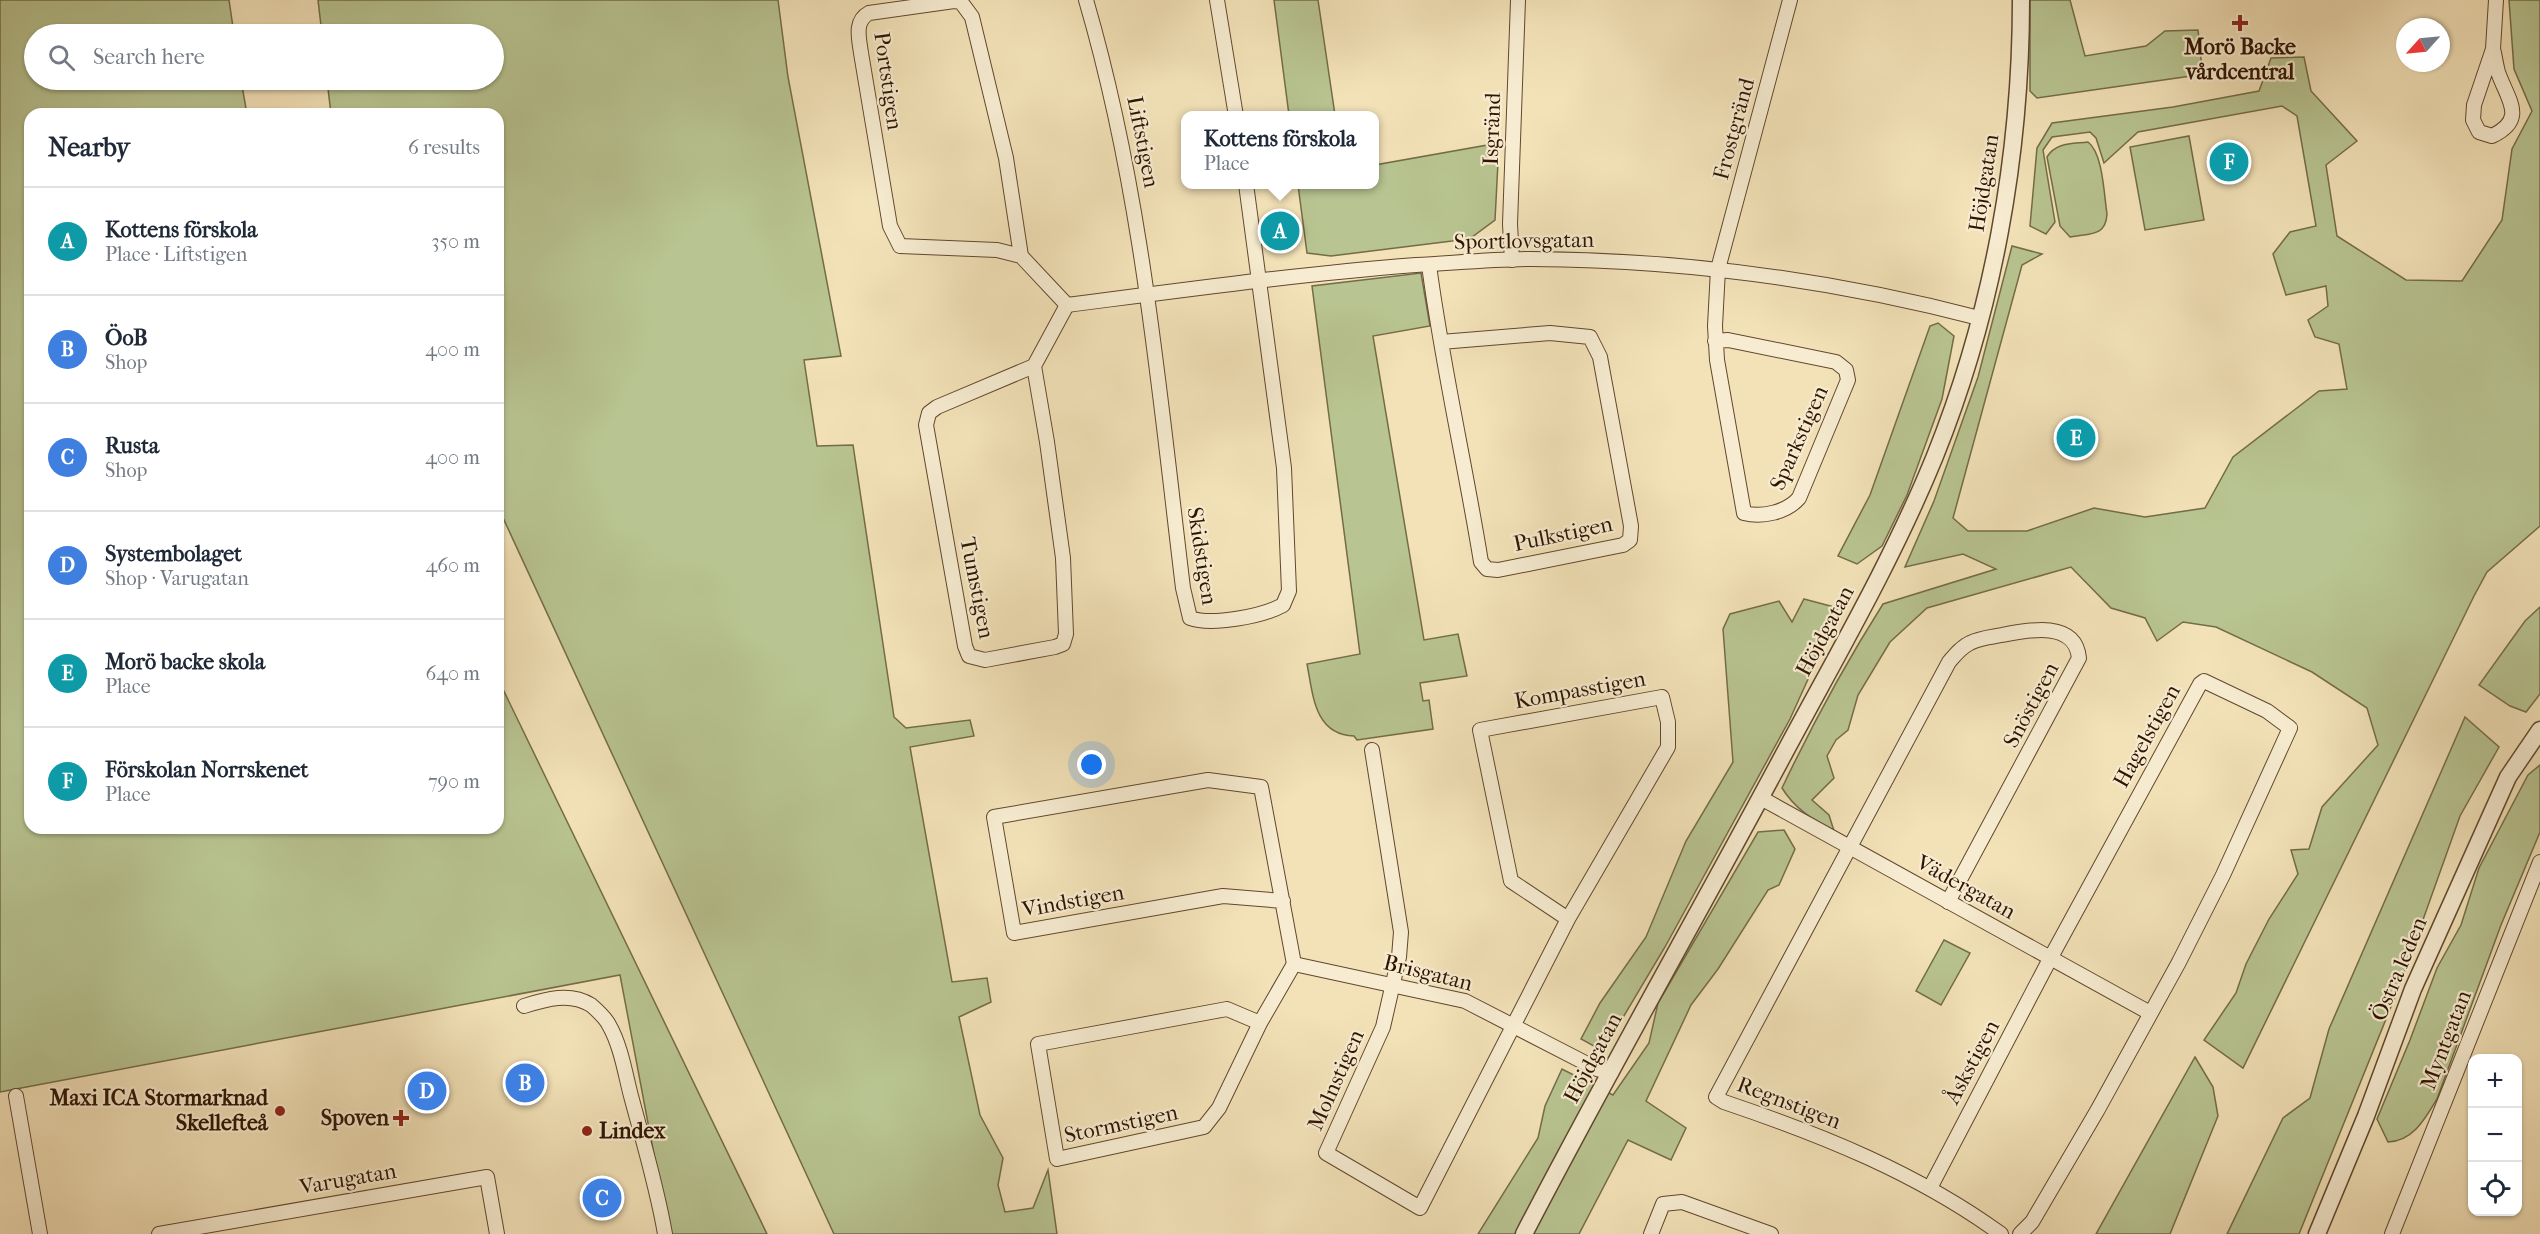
<!DOCTYPE html>
<meta charset="utf-8">
<style>
body{margin:0;font-family:"IM FELL French Canon",serif;background:#f2f2f3;color:#1f2937}
.controls{position:absolute;right:18px;bottom:18px;display:grid;overflow:hidden;border-radius:12px;box-shadow:0 2px 4px #0004}
.controls button{width:54px;height:54px;display:grid;place-items:center;padding:0;border:0;border-bottom:2px solid #e0e1e3;background:#fff;color:#1f2937;font:30px sans-serif}
.compass{position:absolute;left:2396px;top:18px;width:54px;height:54px;border-radius:50%;background:#fff;box-shadow:0 2px 4px #0004;rotate:243deg}
.you{position:absolute;left:1092px;top:765px;width:21px;height:21px;margin:-15px;border:4px solid #fff;border-radius:50%;background:#1a73e8;box-shadow:0 0 0 9px #1a73e833}
.badge{display:grid;place-items:center;width:39px;height:39px;border-radius:50%;background:#8f2418;color:#fff;font-size:20px;font-weight:700}
.pin{position:absolute;translate:-50% -50%;border:3px solid #fff;box-shadow:0 2px 6px #0006}
.popup{position:absolute;left:1181px;top:111px;width:198px;height:78px;box-sizing:border-box;display:grid;place-content:center;border-radius:12px;background:#fff;filter:drop-shadow(0 2px 4px #0005);font-size:20px;white-space:nowrap;color:#747a83}
.popup b{font-size:22px;color:#1f2937}
.popup::after{content:'';position:absolute;left:50%;top:100%;margin-left:-12px;border:12px solid transparent;border-top-color:#fff}
.list{margin:0;padding:0;list-style:none}
h2{display:flex;justify-content:space-between;align-items:center;height:78px;margin:0;padding:0 24px;font-size:26px}
h2 small{font-size:20px;font-weight:400;color:#747a83}
.list li{display:grid;grid-template-columns:39px 1fr auto;gap:18px;align-items:center;box-sizing:border-box;height:108px;padding:0 24px;border-top:2px solid #e0e1e3}
.list b{display:block;font-size:22px;white-space:nowrap}
.list p{margin:0;font-size:20px;white-space:nowrap;color:#747a83}
.list em{font-size:20px;font-style:normal;color:#747a83}
.icon{flex:none;width:33px;height:33px;fill:none;stroke:currentColor;stroke-width:2;stroke-linecap:round;stroke-linejoin:round}
.map{position:relative;flex:none;width:2540px;height:1234px;overflow:hidden}
.search{position:absolute;background:#fff;box-shadow:0 2px 4px #0004;left:24px;top:24px;width:480px;height:66px;display:flex;align-items:center;gap:15px;box-sizing:border-box;padding:0 21px;border-radius:33px;color:#747a83;font-size:22px}
.panel{position:absolute;background:#fff;box-shadow:0 2px 4px #0004;left:24px;top:108px;width:480px;height:726px;border-radius:18px}
.map>svg:first-child{display:block}
.green{fill:#b8c491;stroke:#746c48;stroke-width:1.5}
.lines{fill:none;stroke-linecap:round;stroke-linejoin:round}
.minor-casing{stroke:#60482e;stroke-width:16}
.tertiary-casing{stroke:#60482e;stroke-width:19}
.minor{stroke:#f7ecd1;stroke-width:14}
.tertiary{stroke:#f7ecd1;stroke-width:16}
.poi-dot{fill:#8f2418;stroke:#f7ecd1;stroke-width:2}
.labels{text-anchor:middle;dominant-baseline:central;stroke-width:4.5;stroke-linejoin:round;paint-order:stroke}
.poi-label{font-size:22px;font-weight:bold;fill:#2f1400;stroke:#f7ecd1;text-anchor:end}
.street-label{font-size:22px;fill:#2f1400;stroke:#f7ecd1}
</style>
<div class="map">
<svg width="2540" height="1234" viewBox="0 0 2540 1234">
<rect width="100%" height="100%" fill="#f3e2b8"/>
<filter id="stains"><feTurbulence type="fractalNoise" baseFrequency=".00333" numOctaves="4"/><feColorMatrix values="0 0 0 0 .2 0 0 0 0 .09 0 0 0 0 .02 0 0 0 .5 -.17"/></filter>
<radialGradient id="worn" r=".72"><stop offset=".6" stop-color="#630" stop-opacity="0"/><stop offset="1" stop-color="#630" stop-opacity=".3"/></radialGradient>
<g class="green">
<polygon points="0,0 229,0 234,34 34,34 34,80 241,80 247,114 30,114 30,828 498,828 498,679 767,1234 669,1234 620,975 0,1092"/>
<polygon points="318,0 778,0 788,77 841,356 804,360 817,446 853,445 894,717 906,728 970,720 974,736 910,747 952,982 987,978 991,1002 959,1017 980,1115 1003,1158 998,1185 1005,1212 1033,1208 1048,1170 1057,1234 834,1234 498,507 498,114 331,114 327,80 494,80 494,34 322,34"/>
<polygon points="1274,0 1318,0 1335,115 1289,115"/>
<polygon points="2030,0 2070,0 2085,56 2146,46 2165,31 2198,30 2202,69 2198,75 2037,98 2030,91"/>
<path d="M 2509,0 L 2540,0 L 2540,526 L 2487,572 L 2474,596 L 2243,1068 L 2204,1040 L 2236,993 L 2246,964 L 2269,919 L 2298,874 L 2291,850 L 2309,849 L 2322,807 L 2378,745 L 2367,708 L 2312,672 L 2216,627 L 2183,622 L 2157,641 L 2145,618 L 2111,608 L 2071,567 L 1927,608 L 1890,642 L 1858,695 L 1848,730 L 1836,740 L 1827,756 L 1834,778 L 1812,800 L 1829,815 L 1834,831 C 1812,819 1795,809 1782,788 C 1812,725 1845,664 1883,604 L 1996,569 L 1963,554 L 1905,567 L 1934,501 L 1978,377 L 2012,246 L 2042,254 L 2022,265 L 1953,518 L 1968,531 L 2027,531 L 2094,508 L 2145,517 L 2205,508 L 2233,457 L 2319,391 L 2347,389 L 2339,344 L 2315,337 L 2308,320 L 2328,306 L 2326,286 L 2286,295 L 2273,254 L 2290,232 L 2316,226 L 2297,116 L 2282,106 L 2138,132 L 2104,163 L 2096,138 L 2090,132 L 2052,137 L 2043,150 L 2055,222 L 2046,234 L 2030,226 L 2037,148 L 2052,123 L 2173,107 L 2259,91 L 2271,58 L 2304,57 L 2311,91 L 2357,141 L 2326,165 L 2337,236 L 2406,280 L 2462,281 L 2502,220 L 2512,149 L 2532,111 L 2514,69 Z"/>
<polygon points="2189,136 2204,220 2145,230 2130,147"/>
<path d="M 2088,142 C 2103,153 2104,195 2107,214 C 2106,237 2089,233 2070,237 L 2060,226 L 2047,157 C 2056,142 2073,144 2088,142 Z"/>
<polygon points="1499,143 1495,220 1472,237 1452,241 1331,256 1307,253 1298,185 1374,184 1375,165"/>
<path d="M 1421,273 L 1430,326 L 1373,336 L 1424,640 L 1458,634 L 1467,676 L 1420,683 L 1423,701 L 1429,700 L 1433,729 L 1357,740 L 1354,736 C 1314,735 1313,694 1307,664 L 1360,654 L 1312,286 Z"/>
<polygon points="1938,323 1954,336 1942,399 1907,495 1882,546 1857,564 1838,556 1870,495 1930,326"/>
<polygon points="1804,599 1838,608 1817,644 1814,666 1790,719 1665,947 1603,1051 1581,1039 1600,1003 1646,937 1686,841 1733,762 1723,629 1730,614 1779,601 1792,622"/>
<polygon points="2540,607 2540,694 2526,712 2510,706 2479,685 2525,621"/>
<polygon points="2465,717 2499,747 2460,816 2399,987 2299,1234 2227,1234 2283,1118 2310,1098 2329,1029"/>
<path d="M 2540,765 L 2540,832 L 2501,925 L 2437,1099 C 2425,1119 2413,1141 2388,1142 L 2377,1119 L 2410,1040 L 2437,968 L 2461,925 L 2479,868 L 2528,775 Z"/>
<polygon points="1784,830 1795,849 1779,885 1768,890 1718,969 1691,1005 1646,1101 1686,1128 1671,1160 1628,1140 1579,1234 1478,1234 1538,1138 1545,1106 1562,1069 1613,1095 1649,1043 1658,1003 1758,832"/>
<polygon points="1944,940 1970,953 1941,1005 1916,991"/>
<polygon points="2195,1057 2213,1087 2218,1116 2170,1234 2096,1234"/>
</g>
<g class="lines">
<defs>
<g id="minor">
<path d="M 1086,0 C 1142,191 1159,391 1183,588 L 1190,618 C 1212,626 1263,616 1283,605 L 1289,591 L 1284,468 L 1246,184"/>
<polyline points="1217,0 1236,116"/>
<path d="M 2493,49 C 2495,56 2496,65 2498,72 C 2507,99 2528,119 2492,136 L 2479,132 L 2473,120 L 2474,105 L 2493,49 L 2496,0"/>
<path d="M 1021,256 L 1006,158 L 972,17 L 961,2 L 954,1 L 869,13 C 854,21 859,38 861,53 L 890,226 L 900,246 L 997,250 L 1021,256 L 1067,305"/>
<polyline points="1512,260 1510,224 1518,0"/>
<path d="M 1429,265 C 1442,364 1465,463 1481,562 L 1487,569 L 1498,570 L 1623,545 L 1630,540 L 1631,526 L 1600,357 L 1590,337 L 1550,333 L 1441,342"/>
<path d="M 1067,305 C 1183,290 1299,274 1416,265 C 1454,263 1493,259 1532,259 C 1683,260 1833,280 1979,318"/>
<path d="M 1715,341 L 1728,340 L 1836,362 L 1846,370 L 1848,380 L 1799,498 C 1787,512 1762,518 1744,513 L 1717,360 L 1715,326 L 1718,269 L 1790,0"/>
<polyline points="1034,366 1047,442 1063,558 1066,634 1063,644 1055,647 985,660 969,656 965,646 926,425 929,413 937,407 1034,366 1067,305"/>
<polyline points="1372,750 1401,932 1399,957 1383,1027 1326,1153 1420,1208 1568,919 1668,747 1668,722 1662,697 1480,730 1511,881 1568,919"/>
<polyline points="1761,798 2150,1013"/>
<polyline points="1283,901 1223,896 1014,933 994,817 1208,780 1261,787 1294,964"/>
<path d="M 1948,902 L 2079,658 C 2075,620 2028,630 2002,635 C 1992,637 1979,638 1970,643 C 1961,647 1955,655 1949,662 L 1716,1097 L 1724,1102 C 1822,1135 1917,1173 2001,1234"/>
<polyline points="1294,964 1465,1001 1597,1069 1611,1073"/>
<path d="M 524,1006 C 546,999 570,992 591,1005 C 598,1011 605,1017 609,1025 C 621,1046 625,1073 631,1096 C 643,1141 657,1187 665,1234"/>
<polyline points="1260,1023 1227,1009 1038,1044 1057,1159 1204,1127 1219,1108 1260,1023 1294,964"/>
<polyline points="16,1096 40,1234"/>
<polyline points="1930,1188 2051,957 2200,684 2204,681 2267,711 2290,728 2223,875 2179,962 2097,1111 2032,1222 2020,1234"/>
<polyline points="159,1234 487,1177 497,1234"/>
<polyline points="1651,1234 1663,1204 1682,1202 1771,1234"/>
<polyline points="2392,1234 2540,862"/>
</g>
<g id="tertiary">
<path d="M 1524,1234 C 1608,1072 1699,913 1785,752 C 1837,655 1893,559 1935,456 C 1993,312 2021,155 2021,0"/>
<polyline points="2317,1234 2366,1116 2413,989 2508,777 2540,730"/>
</g>
</defs>
<use href="#minor" class="minor-casing"/>
<use href="#tertiary" class="tertiary-casing"/>
<use href="#minor" class="minor"/>
<use href="#tertiary" class="tertiary"/>
</g>
<g class="poi-dot">
<path d="M2237 14h6v6h6v6h-6v6h-6v-6h-6v-6h6z"/>
<circle cx="280" cy="1111" r="6"/>
<path d="M398 1109h6v6h6v6h-6v6h-6v-6h-6v-6h6z"/>
<circle cx="587" cy="1131" r="6"/>
</g>
<g class="labels">
<g class="poi-label">
<text x="2240" y="47" text-anchor="middle">Morö Backe<tspan x="2240" dy="25">vårdcentral</tspan></text>
<text x="268" y="1098">Maxi ICA Stormarknad<tspan x="268" dy="25">Skellefteå</tspan></text>
<text x="389" y="1118">Spoven</text>
<text x="599" y="1131" text-anchor="start">Lindex</text>
</g>
<g class="street-label">
<text transform="translate(888 81) rotate(82)">Portstigen</text>
<text transform="translate(1492 129) rotate(-88)">Isgränd</text>
<text transform="translate(1734 129) rotate(-75)">Frostgränd</text>
<text transform="translate(1143 142) rotate(79)">Liftstigen</text>
<text transform="translate(1984 183) rotate(-81)">Höjdgatan</text>
<text transform="translate(1524 241) rotate(-1)">Sportlovsgatan</text>
<text transform="translate(1799 438) rotate(-66)">Sparkstigen</text>
<text transform="translate(1563 534) rotate(-12)">Pulkstigen</text>
<text transform="translate(1202 556) rotate(81)">Skidstigen</text>
<text transform="translate(977 588) rotate(79)">Tumstigen</text>
<text transform="translate(1825 631) rotate(-62)">Höjdgatan</text>
<text transform="translate(1580 690) rotate(-10)">Kompasstigen</text>
<text transform="translate(2031 705) rotate(-62)">Snöstigen</text>
<text transform="translate(2147 736) rotate(-61)">Hagelstigen</text>
<text transform="translate(1966 887) rotate(29)">Vädergatan</text>
<text transform="translate(1073 901) rotate(-10)">Vindstigen</text>
<text transform="translate(2399 969) rotate(-67)">Östra leden</text>
<text transform="translate(1428 973) rotate(14)">Brisgatan</text>
<text transform="translate(2446 1040) rotate(-69)">Myntgatan</text>
<text transform="translate(1593 1058) rotate(-62)">Höjdgatan</text>
<text transform="translate(1972 1062) rotate(-62)">Åskstigen</text>
<text transform="translate(1336 1080) rotate(-66)">Molnstigen</text>
<text transform="translate(1789 1103) rotate(21)">Regnstigen</text>
<text transform="translate(1121 1124) rotate(-12)">Stormstigen</text>
<text transform="translate(348 1179) rotate(-10)">Varugatan</text>
</g>
</g>
<rect width="100%" height="100%" filter="url(#stains)"/>
<rect width="100%" height="100%" fill="url(#worn)"/>
</svg>
<div class="controls">
<button>+</button>
<button>−</button>
<button><svg class="icon" aria-label="locate" viewBox="0 0 24 24"><circle cx="12" cy="12" r="6"/><path d="M12 2v4M12 18v4M2 12h4M18 12h4"/></svg></button>
</div>
<svg class="compass" viewBox="-18 -18 36 36"><path d="M0-13l5 13h-10z" fill="#e53935"/><path d="M0 13l5-13h-10z" fill="#747a83"/></svg>
<div class="you"></div>
<div class="pin badge" style="left:1280px;top:231px;background:#0f9aa8">A</div>
<div class="popup"><b>Kottens förskola</b>Place</div>
<div class="pin badge" style="left:525px;top:1083px;background:#3f7fe0">B</div>
<div class="pin badge" style="left:602px;top:1198px;background:#3f7fe0">C</div>
<div class="pin badge" style="left:427px;top:1091px;background:#3f7fe0">D</div>
<div class="pin badge" style="left:2076px;top:438px;background:#0f9aa8">E</div>
<div class="pin badge" style="left:2229px;top:162px;background:#0f9aa8">F</div>
<div class="search"><svg class="icon" aria-label="search" viewBox="0 0 24 24"><circle cx="10" cy="10" r="6"/><path d="M15 15l6 6"/></svg>Search here</div>
<section class="panel">
<h2>Nearby<small>6 results</small></h2>
<ul class="list">
<li><span class="badge" style="background:#0f9aa8">A</span><div><b>Kottens förskola</b><p>Place · Liftstigen</p></div><em>350 m</em></li>
<li><span class="badge" style="background:#3f7fe0">B</span><div><b>ÖoB</b><p>Shop</p></div><em>400 m</em></li>
<li><span class="badge" style="background:#3f7fe0">C</span><div><b>Rusta</b><p>Shop</p></div><em>400 m</em></li>
<li><span class="badge" style="background:#3f7fe0">D</span><div><b>Systembolaget</b><p>Shop · Varugatan</p></div><em>460 m</em></li>
<li><span class="badge" style="background:#0f9aa8">E</span><div><b>Morö backe skola</b><p>Place</p></div><em>640 m</em></li>
<li><span class="badge" style="background:#0f9aa8">F</span><div><b>Förskolan Norrskenet</b><p>Place</p></div><em>790 m</em></li>
</ul>
</section>
</div>
